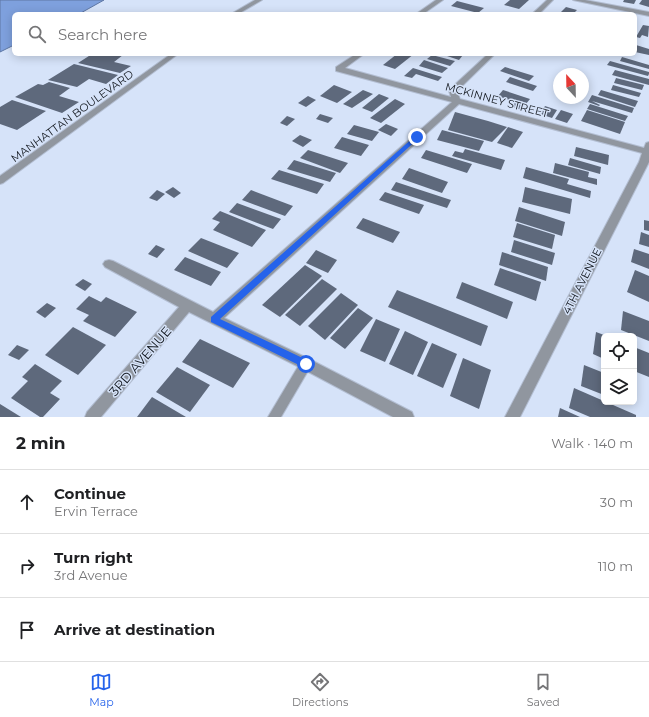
<!DOCTYPE html>
<meta charset="utf-8">
<style>
body{margin:0;font-family:Montserrat,sans-serif;background:#f2f2f2;color:#202124}
.controls{position:absolute;right:12px;bottom:12px;display:grid;overflow:hidden;border-radius:6px;box-shadow:0 2px 10px #0003}
.controls button{width:36px;height:36px;display:grid;place-items:center;padding:0;border:0;border-bottom:1px solid #e0e0e0;background:#fff;color:#202124;font:20px sans-serif}
.compass{position:absolute;left:553px;top:68px;width:36px;height:36px;border-radius:50%;background:#fff;box-shadow:0 2px 10px #0003;rotate:338deg}
.stop{position:absolute;width:12px;height:12px;margin:-9px;border:3px solid #2563eb;border-radius:50%;background:#fff}
.stop.end{background:#2563eb;border-color:#fff;box-shadow:0 1px 4px #0008}
.list{margin:0;padding:0;list-style:none}
h2{display:flex;justify-content:space-between;align-items:center;height:52px;margin:0;padding:0 16px;font-size:17px}
h2 small{font-size:13px;font-weight:400;color:#757577}
.list li{display:grid;grid-template-columns:26px 1fr auto;gap:12px;align-items:center;box-sizing:border-box;height:64px;padding:0 16px;border-top:1px solid #e0e0e0}
.list b{display:block;font-size:15px;white-space:nowrap}
.list p{margin:0;font-size:13px;white-space:nowrap;color:#757577}
.list em{font-size:13px;font-style:normal;color:#757577}
.icon{flex:none;width:22px;height:22px;fill:none;stroke:currentColor;stroke-width:2;stroke-linecap:round;stroke-linejoin:round}
.map{position:relative;flex:none;width:649px;height:417px;overflow:hidden}
.search{position:absolute;background:#fff;box-shadow:0 2px 10px #0003;left:12px;right:12px;top:12px;height:44px;display:flex;align-items:center;gap:10px;box-sizing:border-box;padding:0 14px;border-radius:6px;color:#757577;font-size:15px}
.sheet{height:244px;background:#fff}
nav{display:flex;justify-content:space-around;align-items:center;box-sizing:border-box;height:56px;border-top:1px solid #e0e0e0;background:#fff;font-size:11px;color:#757577}
nav a{display:grid;justify-items:center;gap:2px}
nav .on{color:#2563eb}
.map>svg:first-child{display:block}
.water{fill:#7ea0dd;stroke:#5e77a4}
.building{fill:#5e697c}
.lines{fill:none;stroke-linecap:round;stroke-linejoin:round}
.lane-casing{stroke:#b3bed2;stroke-width:2}
.street-casing{stroke:#b3bed2;stroke-width:2}
.lane{fill:#90969f;fill-rule:evenodd}
.street{fill:#90969f;fill-rule:evenodd}
.route{fill:#2563eb}
.labels{text-anchor:middle;dominant-baseline:central;stroke-width:3;stroke-linejoin:round;paint-order:stroke}
.street-label{font-size:11px;fill:#13181f;stroke:#d6e3f9}
.near-street-label{font-size:13px;fill:#13181f;stroke:#d6e3f9}
</style>
<div class="map">
<svg width="649" height="417" viewBox="0 0 649 417">
<rect width="100%" height="100%" fill="#d6e3f9"/>
<polygon class="water" points="0,0 104,0 79,14 14,14 14,45 0,52"/>
<g class="building">
<polygon points="510,0 529,0 519,9 504,5"/>
<polygon points="624,0 636,0 634,4 623,2"/>
<polygon points="642,0 649,0 649,7 639,4"/>
<polygon points="457,1 484,8 478,13 451,6"/>
<polygon points="566,7 577,10 573,14 559,14"/>
<polygon points="643,25 649,26 648,37 642,35 640,38 636,37"/>
<polygon points="636,45 649,49 649,55 635,52"/>
<polygon points="92,54 123,55 114,62 131,66 120,73 78,63"/>
<polygon points="397,54 414,54 395,69 383,65"/>
<polygon points="441,54 459,54 463,55 459,60"/>
<polygon points="432,55 455,61 450,66 427,59"/>
<polygon points="622,57 649,65 649,69 620,61"/>
<polygon points="424,60 448,68 442,73 419,66"/>
<polygon points="610,61 649,72 649,74 648,76 607,65"/>
<polygon points="74,64 118,75 106,84 89,79 77,87 48,80"/>
<polygon points="505,67 534,76 529,81 500,71"/>
<polygon points="413,68 442,77 438,81 416,74 412,78 404,76"/>
<polygon points="615,70 649,79 649,85 612,75"/>
<polygon points="510,77 537,86 533,91 506,82"/>
<polygon points="616,78 644,85 642,90 614,83"/>
<polygon points="49,82 70,88 59,96 79,102 62,113 15,97 38,84 43,85"/>
<polygon points="334,85 352,92 337,103 320,96"/>
<polygon points="613,85 641,93 639,97 611,90"/>
<polygon points="363,90 373,94 352,108 343,104"/>
<polygon points="503,90 530,99 521,110 508,105 512,101 498,96"/>
<polygon points="601,90 638,101 635,107 598,95"/>
<polygon points="379,94 389,98 372,112 362,108"/>
<polygon points="592,95 634,108 632,113 592,101 600,105 599,106 588,102"/>
<polygon points="308,96 316,100 306,107 298,103"/>
<polygon points="395,99 405,104 381,123 370,118"/>
<polygon points="12,100 46,111 17,130 0,124 0,107"/>
<polygon points="590,104 628,116 625,121 587,109"/>
<polygon points="545,106 557,110 552,118 540,114"/>
<polygon points="561,110 573,114 567,123 555,119"/>
<polygon points="587,110 625,122 620,134 581,121"/>
<polygon points="455,112 488,121 507,127 492,142 448,130"/>
<polygon points="320,114 333,118 328,123 316,119"/>
<polygon points="287,116 295,119 287,126 280,123"/>
<polygon points="386,124 398,129 391,136 378,130"/>
<polygon points="354,125 379,132 372,141 347,134"/>
<polygon points="508,127 523,132 512,148 497,143"/>
<polygon points="442,130 484,141 479,151 437,140"/>
<polygon points="300,135 312,140 303,147 292,141"/>
<polygon points="342,137 369,145 361,156 334,148"/>
<polygon points="576,147 609,155 608,165 574,156"/>
<polygon points="465,149 505,160 501,170 452,156 455,151 463,153"/>
<polygon points="308,150 348,163 340,173 300,158"/>
<polygon points="426,150 472,164 467,173 421,158"/>
<polygon points="570,158 601,167 600,174 568,165"/>
<polygon points="294,160 336,173 330,182 287,169"/>
<polygon points="555,163 589,172 588,177 597,179 597,185 553,173"/>
<polygon points="526,167 569,179 567,184 591,191 590,198 523,178"/>
<polygon points="409,168 448,182 442,193 402,179"/>
<polygon points="279,170 324,184 317,194 271,179"/>
<polygon points="396,182 451,200 447,208 391,190"/>
<polygon points="173,187 181,193 174,198 165,192"/>
<polygon points="525,187 572,199 570,214 522,202"/>
<polygon points="157,190 165,194 157,201 149,198"/>
<polygon points="251,190 293,206 285,216 242,200"/>
<polygon points="385,192 424,205 419,214 379,200"/>
<polygon points="237,203 281,219 273,229 229,212"/>
<polygon points="519,207 565,222 562,236 515,221"/>
<polygon points="220,211 266,230 252,247 213,230 220,222 212,219"/>
<polygon points="363,218 400,232 393,243 356,228"/>
<polygon points="644,220 649,221 649,231 644,230"/>
<polygon points="517,223 555,235 552,249 513,237"/>
<polygon points="641,232 649,235 649,247 639,244"/>
<polygon points="201,238 239,253 227,268 188,251"/>
<polygon points="514,240 555,253 552,265 511,252"/>
<polygon points="156,245 165,249 157,258 148,254"/>
<polygon points="634,249 649,254 649,269 631,262"/>
<polygon points="316,250 337,260 328,273 306,263"/>
<polygon points="502,252 548,267 546,281 499,265"/>
<polygon points="185,257 221,272 211,286 174,270"/>
<polygon points="305,265 322,276 280,317 262,305"/>
<polygon points="500,268 541,282 536,301 494,285"/>
<polygon points="635,270 649,276 649,302 627,292"/>
<polygon points="83,279 92,284 85,291 75,285"/>
<polygon points="322,279 337,289 300,326 285,315"/>
<polygon points="462,282 513,302 507,319 456,298"/>
<polygon points="397,290 488,326 481,346 388,307"/>
<polygon points="341,293 358,305 325,340 308,326"/>
<polygon points="89,296 101,302 106,297 137,312 115,337 83,321 89,315 76,309"/>
<polygon points="47,303 56,308 45,318 36,312"/>
<polygon points="358,308 373,318 345,349 330,338"/>
<polygon points="623,311 649,321 649,341 621,330"/>
<polygon points="376,319 400,329 385,362 360,351"/>
<polygon points="73,327 106,345 78,375 45,355"/>
<polygon points="405,331 428,342 413,375 389,364"/>
<polygon points="596,332 604,335 604,359 593,354"/>
<polygon points="200,339 250,363 233,388 182,362"/>
<polygon points="432,343 457,354 443,388 417,376"/>
<polygon points="17,345 29,350 19,360 8,355"/>
<polygon points="634,347 649,353 649,377 634,371"/>
<polygon points="463,358 491,370 479,409 450,396"/>
<polygon points="35,364 62,381 50,393 60,399 43,417 40,417 11,398 28,381 22,377"/>
<polygon points="584,365 604,373 604,395 581,386"/>
<polygon points="177,367 210,385 190,412 156,392"/>
<polygon points="574,388 636,415 636,417 590,417 569,408"/>
<polygon points="152,397 186,417 137,417"/>
<polygon points="0,404 21,417 0,417"/>
<polygon points="560,408 580,417 558,417"/>
</g>
<g class="lines">
<defs>
<polygon id="lane" points="306,358 310,360 312,364 281,417 268,417 302,360"/>
<g id="street">
<polygon points="255,0 262,0 238,14 231,14"/>
<polygon points="436,0 443,0 423,14 416,14"/>
<polygon points="547,0 553,0 539,14 532,14"/>
<polygon points="573,0 585,0 649,12 649,16"/>
<polygon points="171,54 178,54 3,183 0,184 0,176"/>
<polygon points="356,54 364,54 345,68 451,97 449,91 450,89 488,54 495,54 457,91 460,99 644,148 646,143 649,142 649,162 520,417 505,417 639,162 642,153 459,104 224,318 311,360 412,412 414,417 393,417 301,368 189,312 101,417 85,417 87,412 179,307 105,267 103,264 105,261 109,260 113,261 213,312 452,102 336,71 336,67"/>
</g>
</defs>
<use href="#lane" class="lane-casing"/>
<use href="#street" class="street-casing"/>
<use href="#lane" class="lane"/>
<use href="#street" class="street"/>
</g>
<polygon class="route" points="415,136 420,137 220,319 309,361 310,364 309,367 303,367 211,322 211,317"/>
<g class="labels">
<g class="street-label">
<text transform="translate(497 100) rotate(15)">MCKINNEY STREET</text>
<text transform="translate(72 116) rotate(-36)">MANHATTAN BOULEVARD</text>
<text transform="translate(582 281) rotate(-63)">4TH AVENUE</text>
</g>
<g class="near-street-label">
<text transform="translate(140 361) rotate(-49)">3RD AVENUE</text>
</g>
</g>
</svg>
<div class="controls">
<button><svg class="icon" aria-label="locate" viewBox="0 0 24 24"><circle cx="12" cy="12" r="6"/><path d="M12 2v4M12 18v4M2 12h4M18 12h4"/></svg></button>
<button><svg class="icon" aria-label="layers" viewBox="0 0 24 24"><path d="M12 4l9 5-9 5-9-5zM3 14l9 5 9-5"/></svg></button>
</div>
<svg class="compass" viewBox="-18 -18 36 36"><path d="M0-13l5 13h-10z" fill="#e53935"/><path d="M0 13l5-13h-10z" fill="#757577"/></svg>
<div class="stop" style="left:306px;top:364px"></div>
<div class="stop end" style="left:417px;top:137px"></div>
<div class="search"><svg class="icon" aria-label="search" viewBox="0 0 24 24"><circle cx="10" cy="10" r="6"/><path d="M15 15l6 6"/></svg>Search here</div>
</div>
<section class="sheet">
<h2>2 min<small>Walk · 140 m</small></h2>
<ul class="list">
<li><svg class="icon" aria-label="ahead" viewBox="0 0 24 24"><path d="M12 20V5M6 11l6-6 6 6"/></svg><div><b>Continue</b><p>Ervin Terrace</p></div><em>30 m</em></li>
<li><svg class="icon" aria-label="right" viewBox="0 0 24 24"><path d="M7 20v-9h11M14 6l5 5-5 5"/></svg><div><b>Turn right</b><p>3rd Avenue</p></div><em>110 m</em></li>
<li><svg class="icon" aria-label="arrive" viewBox="0 0 24 24"><path d="M6 21V4h12l-3 4 3 4H6"/></svg><div><b>Arrive at destination</b></div></li>
</ul>
</section>
<nav>
<a class="on"><svg class="icon" aria-label="map" viewBox="0 0 24 24"><path d="M3 6l6-2 6 2 6-2v14l-6 2-6-2-6 2zM9 4v14M15 6v14"/></svg>Map</a>
<a><svg class="icon" aria-label="directions" viewBox="0 0 24 24"><path d="M12 3l9 9-9 9-9-9zM9 14v-3h6M13 9l2 2-2 2"/></svg>Directions</a>
<a><svg class="icon" aria-label="saved" viewBox="0 0 24 24"><path d="M7 4h10v16l-5-4-5 4z"/></svg>Saved</a>
</nav>
